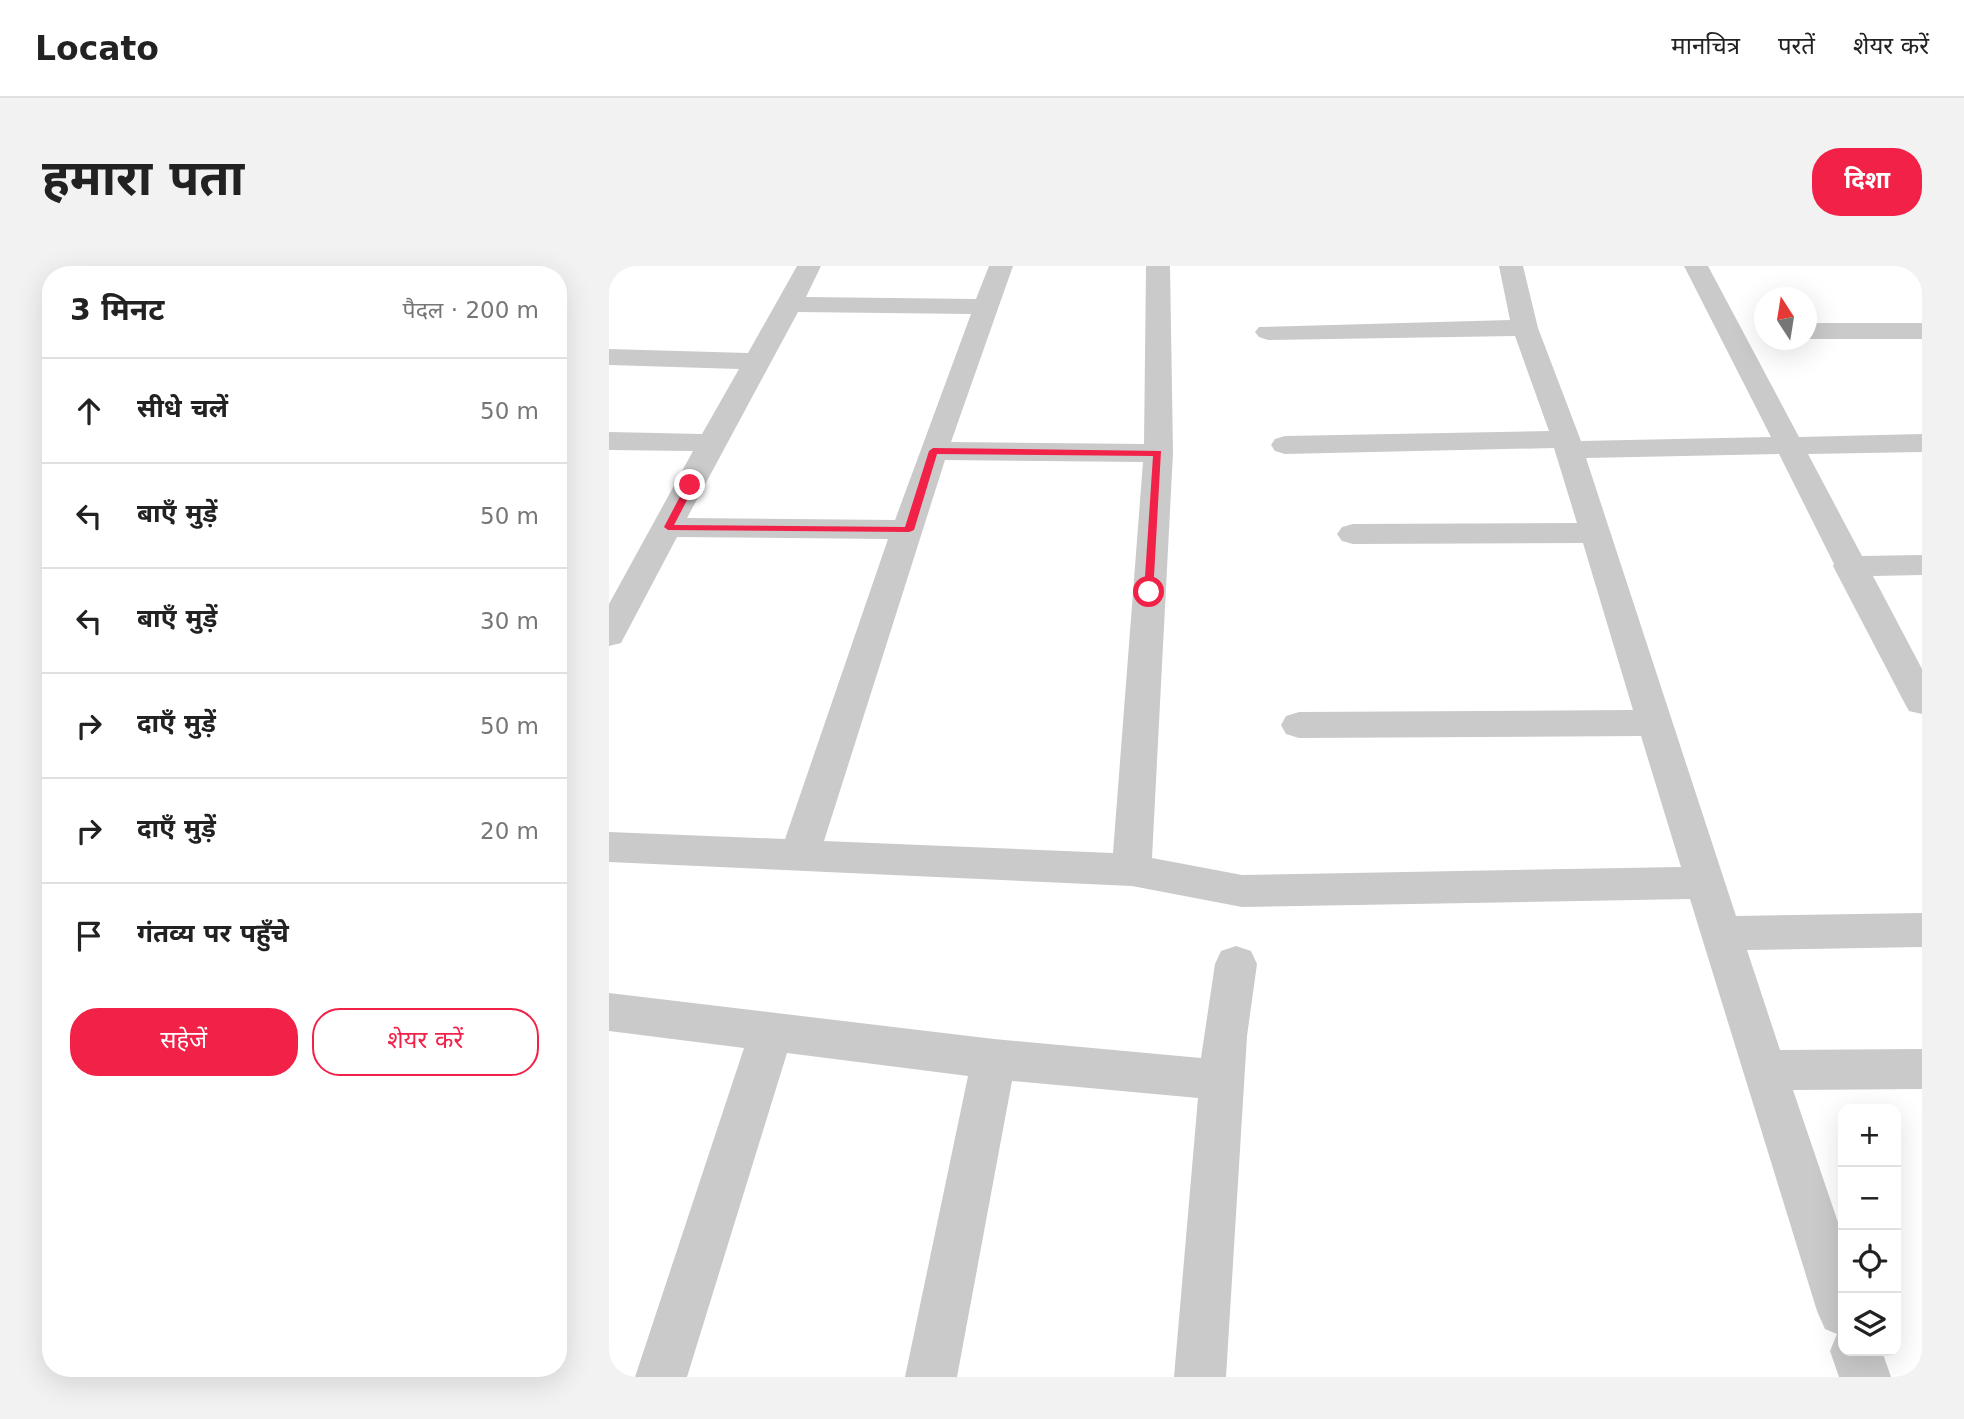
<!DOCTYPE html>
<html lang="hi">
<meta charset="utf-8">
<style>
body{margin:0;font-family:"DejaVu Sans","Noto Sans Devanagari",sans-serif;background:#f2f2f2;color:#222}
.controls{position:absolute;right:21px;bottom:21px;display:grid;overflow:hidden;border-radius:14px;box-shadow:0 7px 28px #0002}
.controls button{width:63px;height:63px;display:grid;place-items:center;padding:0;border:0;border-bottom:2px solid #e0e0e0;background:#fff;color:#222;font:35px sans-serif}
.compass{position:absolute;left:1145px;top:21px;width:63px;height:63px;border-radius:50%;background:#fff;box-shadow:0 7px 28px #0002;rotate:348deg}
.stop{position:absolute;width:21px;height:21px;margin:-16px;border:5px solid #f12148;border-radius:50%;background:#fff}
.stop.end{background:#f12148;border-color:#fff;box-shadow:0 2px 7px #0008}
.list{margin:0;padding:0;list-style:none}
h2{display:flex;justify-content:space-between;align-items:center;height:91px;margin:0;padding:0 28px;font-size:30px}
h2 small{font-size:23px;font-weight:400;color:#767676}
.list li{display:grid;grid-template-columns:46px 1fr auto;gap:21px;align-items:center;box-sizing:border-box;height:105px;padding:0 28px;border-top:2px solid #e0e0e0}
.list b{display:block;font-size:26px;white-space:nowrap}
.list em{font-size:23px;font-style:normal;color:#767676}
.actions{display:flex;gap:14px;padding:21px 28px}
.actions a{flex:1;padding:16px 0;border:2px solid #f12148;border-radius:28px;text-align:center;font-size:24px;color:#f12148}
.actions .main{background:#f12148;color:#fff}
.icon{flex:none;width:38px;height:38px;fill:none;stroke:currentColor;stroke-width:2;stroke-linecap:round;stroke-linejoin:round}
.map{position:relative;flex:none;width:1313px;height:1111px;overflow:hidden;border-radius:28px}
header{display:flex;align-items:center;gap:42px;box-sizing:border-box;height:98px;padding:0 35px;background:#fff;border-bottom:2px solid #e0e0e0}
header strong{font-size:33px}
nav{display:flex;gap:38px;margin-inline-start:auto;font-size:24px}
.intro{display:flex;align-items:center;justify-content:space-between;box-sizing:border-box;height:168px;padding:0 42px}
h1{margin:0;font-size:49px}
.button{padding:18px 32px;border-radius:28px;background:#f12148;color:#fff;font-size:24px;font-weight:700}
main{display:flex;gap:42px;padding:0 42px}
aside{flex:1;background:#fff;border-radius:28px;box-shadow:0 7px 28px #0002}
.map>svg:first-child{display:block}
.lines{fill:none;stroke-linecap:round;stroke-linejoin:round}
.minor{fill:#cacaca;fill-rule:evenodd}
.route{fill:#f12148}
</style>
<header>
<strong>Locato</strong>
<nav><a>मानचित्र</a><a>परतें</a><a>शेयर करें</a></nav>
</header>
<div class="intro"><h1>हमारा पता</h1><a class="button">दिशा</a></div>
<main>
<aside>
<h2>3 मिनट<small>पैदल · 200 m</small></h2>
<ul class="list">
<li><svg class="icon" aria-label="ahead" viewBox="0 0 24 24"><path d="M12 20V5M6 11l6-6 6 6"/></svg><div><b>सीधे चलें</b></div><em>50 m</em></li>
<li><svg class="icon" aria-label="left" viewBox="0 0 24 24"><path d="M17 20v-9H6M10 6l-5 5 5 5"/></svg><div><b>बाएँ मुड़ें</b></div><em>50 m</em></li>
<li><svg class="icon" aria-label="left" viewBox="0 0 24 24"><path d="M17 20v-9H6M10 6l-5 5 5 5"/></svg><div><b>बाएँ मुड़ें</b></div><em>30 m</em></li>
<li><svg class="icon" aria-label="right" viewBox="0 0 24 24"><path d="M7 20v-9h11M14 6l5 5-5 5"/></svg><div><b>दाएँ मुड़ें</b></div><em>50 m</em></li>
<li><svg class="icon" aria-label="right" viewBox="0 0 24 24"><path d="M7 20v-9h11M14 6l5 5-5 5"/></svg><div><b>दाएँ मुड़ें</b></div><em>20 m</em></li>
<li><svg class="icon" aria-label="arrive" viewBox="0 0 24 24"><path d="M6 21V4h12l-3 4 3 4H6"/></svg><div><b>गंतव्य पर पहुँचे</b></div></li>
</ul>
<div class="actions"><a class="main">सहेजें</a><a>शेयर करें</a></div>
</aside>
<div class="map">
<svg width="1313" height="1111" viewBox="0 0 1313 1111">
<rect width="100%" height="100%" fill="#fff"/>
<g class="lines">
<g class="minor">
<path d="M 188,0 L 212,0 L 197,31 L 367,33 L 380,0 L 404,0 L 342,176 L 535,178 L 537,0 L 561,0 L 564,187 L 543,592 L 633,609 L 1072,601 L 1032,470 L 690,472 L 677,468 L 672,459 L 677,450 L 690,446 L 1024,444 L 974,277 L 744,278 L 733,275 L 728,268 L 733,261 L 744,258 L 968,257 L 945,182 L 676,188 L 666,185 L 662,179 L 666,173 L 676,170 L 940,165 L 906,70 L 659,74 L 650,71 L 646,66 L 650,61 L 901,54 L 890,0 L 914,0 L 929,62 L 972,175 L 1162,171 L 1075,0 L 1099,0 L 1190,171 L 1313,168 L 1313,186 L 1199,188 L 1253,290 L 1313,289 L 1313,309 L 1264,310 L 1313,403 L 1313,448 L 1300,445 L 1295,436 L 1224,300 L 1225,298 L 1170,188 L 977,192 L 1127,650 L 1313,647 L 1313,681 L 1138,684 L 1171,784 L 1313,783 L 1313,823 L 1184,824 L 1234,971 L 1234,1085 L 1273,1085 L 1282,1111 L 1230,1111 L 1221,1085 L 1228,1068 L 1216,1063 L 1208,1045 L 1081,633 L 633,641 L 523,620 L 0,596 L 0,566 L 176,573 L 279,273 L 68,271 L 12,377 L 0,380 L 0,338 L 84,185 L 0,184 L 0,166 L 93,168 L 130,103 L 0,99 L 0,83 L 139,87 ZM 189,46 L 362,48 L 286,254 L 78,252 ZM 336,194 L 534,196 L 504,587 L 215,575 Z"/>
<rect x="1198" y="57" width="115" height="16"/>
<polygon points="627,680 642,685 648,698 638,770 617,1111 565,1111 589,832 403,815 348,1111 296,1111 359,810 178,787 78,1111 26,1111 135,782 0,765 0,727 385,773 592,792 606,698 612,685"/>
</g>
</g>
<polygon class="route" points="324,182 552,185 544,328 535,326 544,190 328,188 305,264 300,266 59,264 55,261 77,219 81,216 86,219 65,259 296,261 320,185"/>
</svg>
<div class="controls">
<button>+</button>
<button>−</button>
<button><svg class="icon" aria-label="locate" viewBox="0 0 24 24"><circle cx="12" cy="12" r="6"/><path d="M12 2v4M12 18v4M2 12h4M18 12h4"/></svg></button>
<button><svg class="icon" aria-label="layers" viewBox="0 0 24 24"><path d="M12 4l9 5-9 5-9-5zM3 14l9 5 9-5"/></svg></button>
</div>
<svg class="compass" viewBox="-18 -18 36 36"><path d="M0-13l5 13h-10z" fill="#e53935"/><path d="M0 13l5-13h-10z" fill="#767676"/></svg>
<div class="stop" style="left:540px;top:326px"></div>
<div class="stop end" style="left:81px;top:219px"></div>
</div>
</main>
